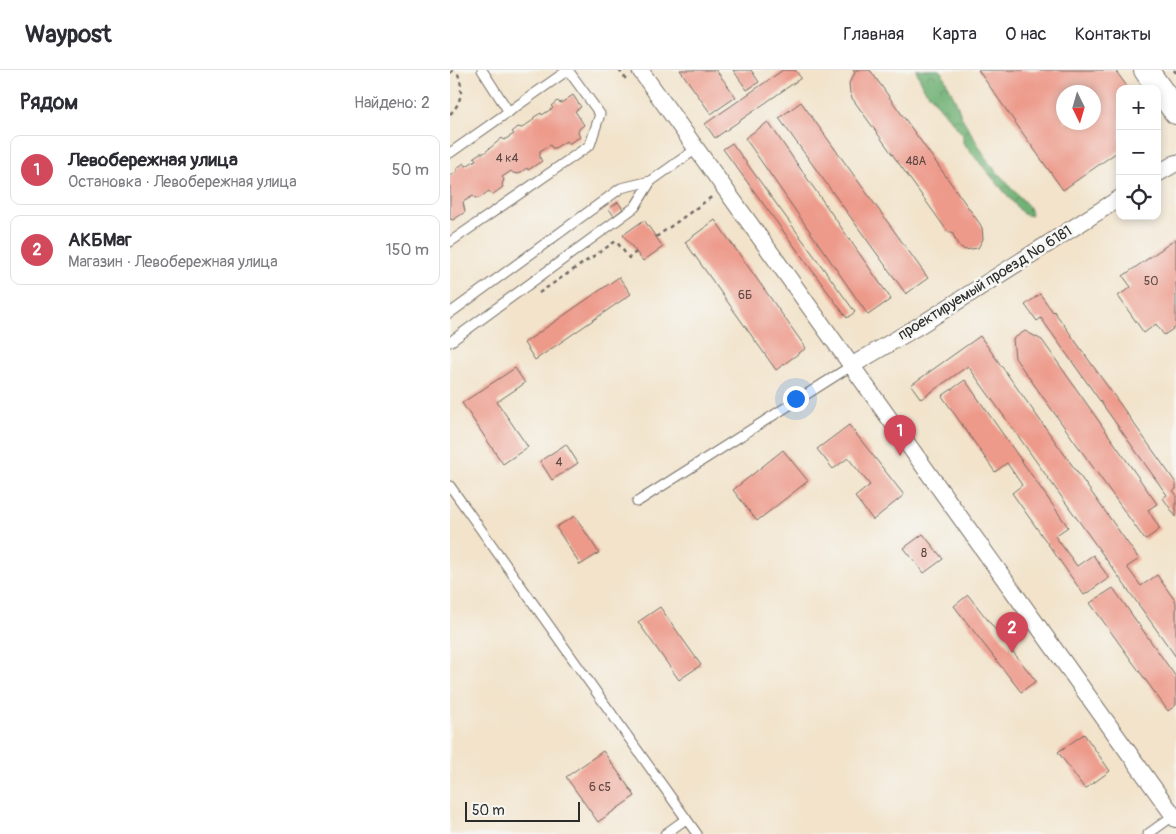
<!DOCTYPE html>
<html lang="ru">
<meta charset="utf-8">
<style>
body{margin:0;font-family:Pangolin,sans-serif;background:#f2f2f3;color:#2b2b33}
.controls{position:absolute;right:15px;top:15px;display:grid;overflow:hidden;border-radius:10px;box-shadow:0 2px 8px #0003}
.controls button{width:45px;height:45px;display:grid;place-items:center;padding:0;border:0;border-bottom:1px solid #e1e1e2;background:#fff;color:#2b2b33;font:25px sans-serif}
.compass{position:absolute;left:606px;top:15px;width:45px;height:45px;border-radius:50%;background:#fff;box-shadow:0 2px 8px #0003;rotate:175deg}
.scale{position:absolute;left:15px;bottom:12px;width:115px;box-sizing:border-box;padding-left:5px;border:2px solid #2b2b2b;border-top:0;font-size:14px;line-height:18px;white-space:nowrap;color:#2b2b2b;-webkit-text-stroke:4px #f6f6f2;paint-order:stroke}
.you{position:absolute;left:345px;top:328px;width:18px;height:18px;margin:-12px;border:4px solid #fff;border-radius:50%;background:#1a73e8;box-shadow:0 0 0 8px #1a73e833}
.badge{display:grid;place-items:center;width:32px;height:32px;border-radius:50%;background:#d1495b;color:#fff;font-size:16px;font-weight:700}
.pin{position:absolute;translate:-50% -41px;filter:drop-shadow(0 1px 2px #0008)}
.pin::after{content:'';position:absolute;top:26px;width:18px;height:15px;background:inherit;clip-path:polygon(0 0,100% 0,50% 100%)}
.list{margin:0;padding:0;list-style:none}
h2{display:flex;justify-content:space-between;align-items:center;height:65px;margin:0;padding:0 20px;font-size:21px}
h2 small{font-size:16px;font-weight:400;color:#7c7c81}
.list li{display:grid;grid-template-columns:32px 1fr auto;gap:15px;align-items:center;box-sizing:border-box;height:70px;margin:0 10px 10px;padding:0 10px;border:1px solid #e1e1e2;border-radius:10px}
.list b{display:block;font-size:19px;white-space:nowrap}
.list p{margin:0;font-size:16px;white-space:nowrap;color:#7c7c81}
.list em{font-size:16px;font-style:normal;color:#7c7c81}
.icon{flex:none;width:28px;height:28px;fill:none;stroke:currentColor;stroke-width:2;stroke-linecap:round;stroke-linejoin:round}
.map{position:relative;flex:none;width:726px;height:764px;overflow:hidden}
header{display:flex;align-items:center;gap:30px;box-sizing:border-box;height:70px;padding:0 25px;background:#fff;border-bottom:1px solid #e1e1e2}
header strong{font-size:24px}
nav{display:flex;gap:28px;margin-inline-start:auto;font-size:18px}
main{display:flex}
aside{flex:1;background:#fff}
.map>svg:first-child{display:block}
.forest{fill:url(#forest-crowns);stroke:#4d6e50}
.building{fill:#ed9a8a;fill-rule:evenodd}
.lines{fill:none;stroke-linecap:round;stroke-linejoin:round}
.lane-casing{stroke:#716b63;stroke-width:11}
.street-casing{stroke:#716b63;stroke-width:18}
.secondary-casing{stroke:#716b63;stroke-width:26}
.path{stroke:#716b63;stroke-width:2.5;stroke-dasharray:4 4;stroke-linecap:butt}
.lane{stroke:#fff;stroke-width:9}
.street{stroke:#fff;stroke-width:16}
.secondary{stroke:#fff;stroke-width:24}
.labels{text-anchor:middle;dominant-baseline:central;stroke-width:5;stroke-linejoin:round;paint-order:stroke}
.number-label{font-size:12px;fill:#5c4743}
.street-label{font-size:15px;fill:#2b2b2b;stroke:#f6f6f2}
</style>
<header>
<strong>Waypost</strong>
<nav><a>Главная</a><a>Карта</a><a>О нас</a><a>Контакты</a></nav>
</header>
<main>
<aside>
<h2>Рядом<small>Найдено: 2</small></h2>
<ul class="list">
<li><span class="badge">1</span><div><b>Левобережная улица</b><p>Остановка · Левобережная улица</p></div><em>50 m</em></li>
<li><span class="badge">2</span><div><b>АКБМаг</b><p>Магазин · Левобережная улица</p></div><em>150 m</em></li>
</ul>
</aside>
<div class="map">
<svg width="726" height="764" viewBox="0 0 726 764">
<defs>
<pattern id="forest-crowns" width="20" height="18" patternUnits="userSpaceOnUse" patternTransform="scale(1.25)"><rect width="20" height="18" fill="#6fb174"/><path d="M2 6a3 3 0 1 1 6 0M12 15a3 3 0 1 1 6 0" fill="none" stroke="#5b905f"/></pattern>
</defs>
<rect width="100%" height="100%" fill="#f6f6f2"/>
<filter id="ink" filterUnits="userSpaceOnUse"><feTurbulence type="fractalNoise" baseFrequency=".02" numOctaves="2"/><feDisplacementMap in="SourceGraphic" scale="10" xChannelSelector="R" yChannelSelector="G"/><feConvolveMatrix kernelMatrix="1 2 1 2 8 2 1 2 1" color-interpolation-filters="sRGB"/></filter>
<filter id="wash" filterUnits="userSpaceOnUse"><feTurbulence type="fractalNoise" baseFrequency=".0096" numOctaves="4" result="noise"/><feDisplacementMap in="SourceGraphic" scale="20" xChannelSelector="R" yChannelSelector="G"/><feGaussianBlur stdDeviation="1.12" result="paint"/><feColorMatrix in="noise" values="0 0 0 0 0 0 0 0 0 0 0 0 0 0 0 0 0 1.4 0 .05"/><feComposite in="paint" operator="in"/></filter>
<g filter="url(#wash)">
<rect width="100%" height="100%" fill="#f2e3ca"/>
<polygon class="forest" points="466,0 489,0 492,3 506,31 511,46 539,93 580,138 581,146 573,144 513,73 513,65 474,18"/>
<g id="blocks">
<g class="building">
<polygon points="230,0 266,0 286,27 261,44"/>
<polygon points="283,0 301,0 309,12 297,20"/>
<polygon points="333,0 345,0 351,8 265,68 255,54"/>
<polygon points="403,0 420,0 530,154 532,158 533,169 528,178 515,180 508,175 502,162 498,162 402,28 400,23 399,13 405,3"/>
<path d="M 528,0 L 665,0 L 679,19 L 670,19 L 670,80 L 613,120 ZM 614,22 L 644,22 L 644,52 L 614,52 Z"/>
<polygon points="123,25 131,37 125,41 134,55 129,59 128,63 130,67 118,74 116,71 105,78 102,78 100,75 90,81 90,88 92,91 78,100 77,98 68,104 63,103 61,101 52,107 54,109 52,115 53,117 42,125 39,121 29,128 25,128 23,126 13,132 15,142 3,150 0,149 0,106 7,102 7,98 14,93 16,96 26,90 24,87 30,83 34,83 52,68 54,70 64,64 62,62 68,57 72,58 83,50 84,47 91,43 92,45 103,38 101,36 107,31 111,33"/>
<polygon points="351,32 478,208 456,224 329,48"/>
<polygon points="318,52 441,229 418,245 295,68"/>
<polygon points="282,73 405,242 397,248 273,79"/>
<polygon points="168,132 173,139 164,146 159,139"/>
<polygon points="194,150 213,177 193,191 173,165"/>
<polygon points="265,150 356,278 326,300 235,172"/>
<polygon points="726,169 726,257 714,265 706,254 694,263 668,226 681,217 673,206"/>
<polygon points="169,207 181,224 85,290 74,273"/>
<polygon points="590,224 603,242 604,241 726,413 726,419 723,421 726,424 726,447 713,428 717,425 591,248 587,251 575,235"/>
<polygon points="575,261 592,270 707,434 698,440 710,459 695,470 565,288 563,269"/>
<polygon points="530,266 689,489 677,497 691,516 707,505 726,532 726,587 518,296 471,329 461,315"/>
<polygon points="65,298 75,313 47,332 78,377 53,394 12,333"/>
<polygon points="515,310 618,457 605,466 627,496 643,485 659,508 634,525 562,423 572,415 557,393 545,402 492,326"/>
<polygon points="399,355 454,425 423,450 405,427 420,415 398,388 383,399 367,379"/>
<polygon points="116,374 128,393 102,410 90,391"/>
<polygon points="333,380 358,411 307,451 283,420"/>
<polygon points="125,446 149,483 130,495 106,457"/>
<polygon points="473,464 493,489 474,503 454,478"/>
<polygon points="663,518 726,607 726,635 718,641 640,533"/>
<polygon points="518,525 586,611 571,622 504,536"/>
<polygon points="210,537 251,595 229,610 188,552"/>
<polygon points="634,664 660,701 635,719 608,682"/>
<polygon points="153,681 185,726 148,752 116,707"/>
</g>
</g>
</g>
<g filter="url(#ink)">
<use href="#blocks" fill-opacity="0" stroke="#716b63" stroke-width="1"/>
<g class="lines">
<defs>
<g id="lane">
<polyline points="32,0 59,42"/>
<polyline points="0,83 118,0"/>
<polyline points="0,172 140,75 150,44 118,0"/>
<polyline points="0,243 171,118 201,111"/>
<polyline points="0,272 185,137 201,111 246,79"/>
<polyline points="0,416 247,764"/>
<polyline points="187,432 401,296"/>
<polyline points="215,764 236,749"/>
<polyline points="698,764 723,746"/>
</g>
<g id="street">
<polyline points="190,0 726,749"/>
<polyline points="707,104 726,93"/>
<polyline points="401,296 472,254 670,128"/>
</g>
<polyline id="secondary" points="696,0 726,42"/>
</defs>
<use href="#lane" class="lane-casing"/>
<use href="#street" class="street-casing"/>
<use href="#secondary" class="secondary-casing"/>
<g class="path">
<polyline points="169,0 176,9"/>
<polyline points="724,0 726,3"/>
<polyline points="0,3 4,0"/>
<path d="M 0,44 C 13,32 14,15 6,0"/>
<polyline points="206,167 263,126"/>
<polyline points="89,223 166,171 179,188 186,182"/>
</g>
<use href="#lane" class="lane"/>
<use href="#street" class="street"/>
<use href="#secondary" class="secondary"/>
</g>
</g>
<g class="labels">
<g class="number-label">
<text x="57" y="88">4 к4</text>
<text x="466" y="91">48А</text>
<text x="701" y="211">50</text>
<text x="295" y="225">6Б</text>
<text x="109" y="392">4</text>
<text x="474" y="483">8</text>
<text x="150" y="717">6 с5</text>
</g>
<g class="street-label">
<text transform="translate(535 213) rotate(-32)">проектируемый проезд № 6181</text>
</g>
</g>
</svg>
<div class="controls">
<button>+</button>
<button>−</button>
<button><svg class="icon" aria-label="locate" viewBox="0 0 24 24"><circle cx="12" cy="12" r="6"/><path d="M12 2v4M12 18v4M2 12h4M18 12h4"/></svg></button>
</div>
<svg class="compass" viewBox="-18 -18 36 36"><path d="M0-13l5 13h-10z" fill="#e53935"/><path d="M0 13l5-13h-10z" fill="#7c7c81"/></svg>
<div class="scale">50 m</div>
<div class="you"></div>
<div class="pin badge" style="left:450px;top:386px">1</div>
<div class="pin badge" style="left:562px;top:583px">2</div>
</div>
</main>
